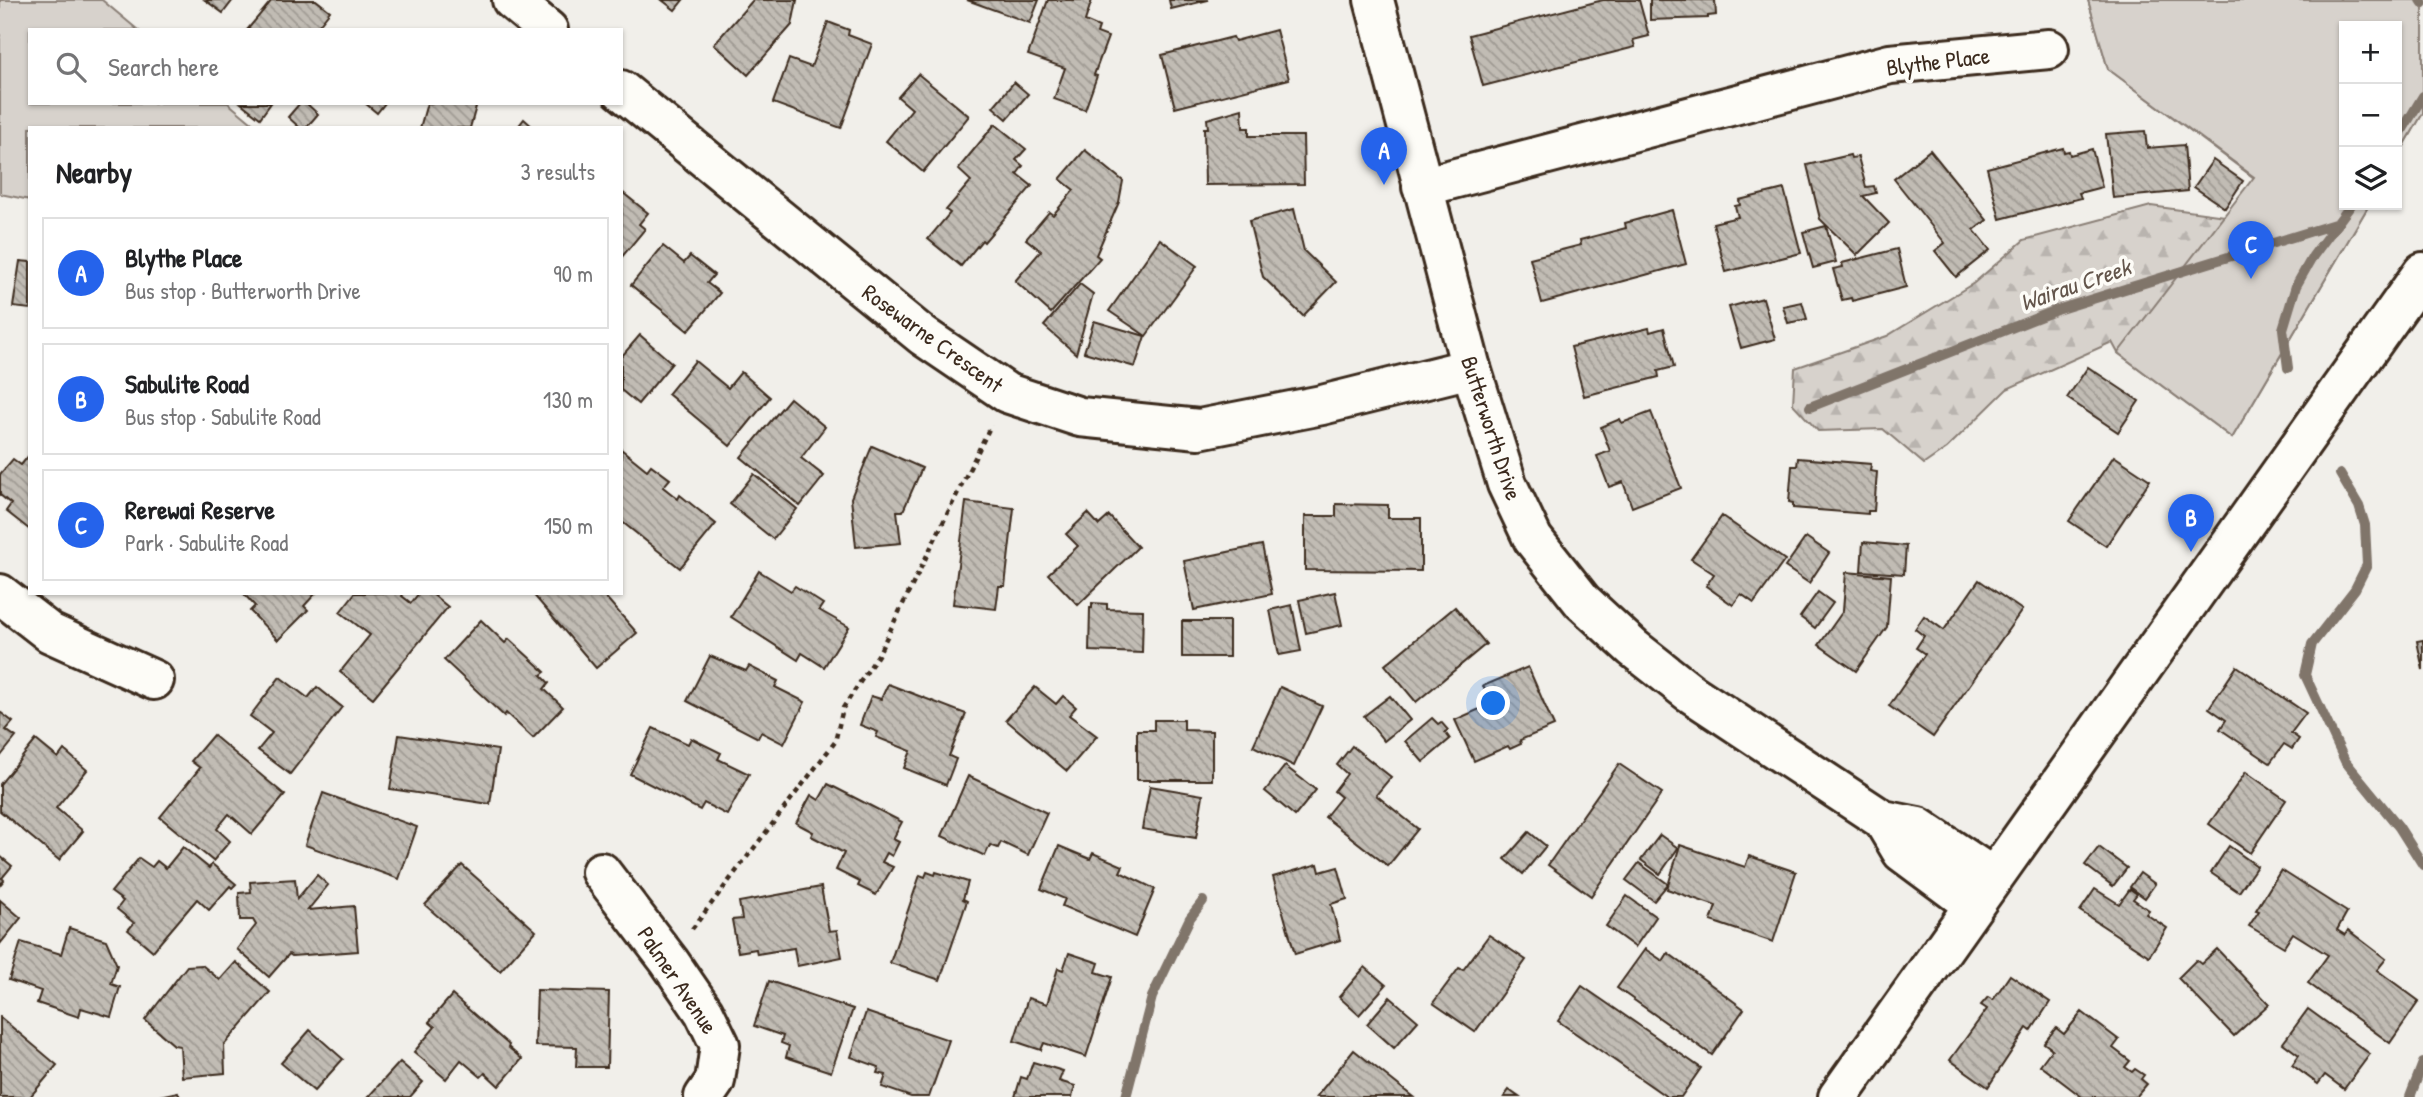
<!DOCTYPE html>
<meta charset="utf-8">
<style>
body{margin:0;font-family:"Patrick Hand",sans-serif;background:#f2f2f2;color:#202124}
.controls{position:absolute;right:21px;top:21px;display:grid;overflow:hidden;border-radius:0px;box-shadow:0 2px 5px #0004}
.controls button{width:63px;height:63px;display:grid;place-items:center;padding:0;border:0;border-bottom:2px solid #e0e0e0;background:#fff;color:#202124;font:35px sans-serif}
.you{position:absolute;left:1494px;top:704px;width:24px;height:24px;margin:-18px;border:5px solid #fff;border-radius:50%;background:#1a73e8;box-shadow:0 0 0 10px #1a73e833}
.badge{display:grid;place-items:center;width:46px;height:46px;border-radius:50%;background:#2563eb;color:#fff;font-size:23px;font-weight:700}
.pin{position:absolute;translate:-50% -58px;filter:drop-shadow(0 2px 4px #0008)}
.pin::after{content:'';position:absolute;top:37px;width:24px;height:21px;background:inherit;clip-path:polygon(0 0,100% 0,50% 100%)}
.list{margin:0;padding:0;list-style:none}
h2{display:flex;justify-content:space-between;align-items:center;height:91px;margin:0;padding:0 28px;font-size:30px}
h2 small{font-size:23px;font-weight:400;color:#757577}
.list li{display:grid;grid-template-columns:46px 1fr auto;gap:21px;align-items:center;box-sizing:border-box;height:112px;margin:0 14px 14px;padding:0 14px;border:2px solid #e0e0e0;border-radius:0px}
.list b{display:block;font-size:26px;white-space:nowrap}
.list p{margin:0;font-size:23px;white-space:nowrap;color:#757577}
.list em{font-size:23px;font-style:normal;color:#757577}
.icon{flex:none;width:38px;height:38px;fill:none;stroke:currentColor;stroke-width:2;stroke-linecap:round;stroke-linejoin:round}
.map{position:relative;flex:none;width:2423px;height:1097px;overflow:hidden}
.search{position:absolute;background:#fff;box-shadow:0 2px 5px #0004;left:28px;top:28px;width:595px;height:77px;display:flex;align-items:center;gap:18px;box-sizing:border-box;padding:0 24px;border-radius:0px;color:#757577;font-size:26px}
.panel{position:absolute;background:#fff;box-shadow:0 2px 5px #0004;left:28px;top:126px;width:595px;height:469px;border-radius:0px}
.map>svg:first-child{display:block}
.forest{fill:url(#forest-firs);stroke:#897e75;stroke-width:2}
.park{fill:#d7d2cc;stroke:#897e75;stroke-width:2}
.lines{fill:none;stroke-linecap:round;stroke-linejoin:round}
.stream{stroke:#80746b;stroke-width:10}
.building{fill:url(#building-back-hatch);stroke:#3b2a1e;stroke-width:2}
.street-casing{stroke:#3b2a1e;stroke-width:44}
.secondary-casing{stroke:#3b2a1e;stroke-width:44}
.path{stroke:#3b2a1e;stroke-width:4.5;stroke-dasharray:5 5;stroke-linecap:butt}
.street{stroke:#fdfcf7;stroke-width:38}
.secondary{stroke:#fdfcf7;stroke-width:38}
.labels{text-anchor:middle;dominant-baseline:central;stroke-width:7;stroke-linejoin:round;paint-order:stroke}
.street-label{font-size:23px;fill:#3b2a1e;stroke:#fdfcf7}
.water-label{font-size:24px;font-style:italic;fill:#63554b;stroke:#fdfcf7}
</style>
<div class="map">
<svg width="2423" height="1097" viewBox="0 0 2423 1097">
<defs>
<pattern id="forest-firs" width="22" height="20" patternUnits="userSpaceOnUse" patternTransform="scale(1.75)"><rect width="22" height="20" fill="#d7d2cc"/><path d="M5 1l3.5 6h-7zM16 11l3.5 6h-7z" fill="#b9b4af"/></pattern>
<pattern id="building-back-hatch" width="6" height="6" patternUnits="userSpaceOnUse" patternTransform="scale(1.75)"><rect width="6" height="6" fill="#c1bcb4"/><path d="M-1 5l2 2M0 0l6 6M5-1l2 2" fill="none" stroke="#9e9992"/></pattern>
</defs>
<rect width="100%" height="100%" fill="#f1efea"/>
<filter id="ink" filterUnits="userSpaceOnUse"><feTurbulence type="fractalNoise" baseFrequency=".0143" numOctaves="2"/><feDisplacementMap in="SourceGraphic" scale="14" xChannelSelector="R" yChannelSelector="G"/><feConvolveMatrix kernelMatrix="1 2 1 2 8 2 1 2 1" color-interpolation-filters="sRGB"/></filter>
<g filter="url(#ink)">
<polygon class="forest" points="2088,0 2423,0 2423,113 2397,158 2397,26 2344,26 2344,205 2369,205 2232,438 2118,353 2112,342 2007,389 1947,448 1924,464 1883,429 1818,431 1793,404 1795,368 1887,336 1974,283 2024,240 2151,206 2225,216 2254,178 2108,69"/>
<g class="park">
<polygon points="0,0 102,0 138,30 30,30 30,103 228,103 258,128 30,128 30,200 0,194"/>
<polygon points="2088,0 2423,0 2423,113 2397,158 2397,26 2344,26 2344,205 2369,205 2232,438 2118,353 2254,177 2108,69"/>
</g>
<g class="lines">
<g class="stream">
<polyline points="2421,0 2423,3"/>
<polyline points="2397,139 2423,96"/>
<polyline points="2288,368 2283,329 2296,286 2313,256 2351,205"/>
<polyline points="1810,407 2057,310 2338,223"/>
<polyline points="2340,474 2359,506 2365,525 2367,565 2355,589 2312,644 2305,675 2345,761 2399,827 2423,865"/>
<polyline points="1126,1097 1152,997 1190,918 1203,901"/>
<polyline points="2410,1097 2423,1063"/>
</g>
</g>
<g class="building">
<polygon points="205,0 233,0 223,13"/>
<polygon points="272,0 316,0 330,11 315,30 247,30"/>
<polygon points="662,0 683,0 675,10"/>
<polygon points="753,0 797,0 792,25 748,75 714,44"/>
<polygon points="967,0 1039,0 1030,23"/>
<polygon points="1048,0 1092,0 1085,21 1099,27 1097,33 1108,37 1094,75 1097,76 1085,110 1054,99 1065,68 1028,55"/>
<polygon points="1169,0 1208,0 1171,9"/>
<polygon points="1603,0 1639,0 1649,36 1633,40 1635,47 1483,86 1469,35"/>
<polygon points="1650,0 1715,0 1716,15 1708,16 1708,18 1650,20"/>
<polygon points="828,22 849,30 848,35 872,44 841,128 773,103 789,59 811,67"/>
<polygon points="1276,30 1289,79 1175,108 1162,55 1233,37 1235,41"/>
<polygon points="918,74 969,116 923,172 886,141 912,109 898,97"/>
<polygon points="1014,82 1028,94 1007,119 993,107"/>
<polygon points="241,103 271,103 260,118"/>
<polygon points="300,103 306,103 318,114 306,128 300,128 288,117"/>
<polygon points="365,103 385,103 377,113"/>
<polygon points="427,103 477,103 470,128 420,128"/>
<polygon points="1242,109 1243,128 1249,128 1249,136 1303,136 1304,184 1205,185 1204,128 1208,128 1207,119"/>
<polygon points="524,119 534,128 517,128"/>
<polygon points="995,124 1026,149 1016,160 1023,166 1017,174 1032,186 984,242 982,240 961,266 928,239 950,213 946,210 971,181 958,169"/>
<polygon points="2145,131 2147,148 2184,145 2188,191 2113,198 2106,134"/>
<polygon points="2063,148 2064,152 2069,151 2070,155 2092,149 2102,187 2079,193 2081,198 2000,219 1987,168"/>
<polygon points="1085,150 1123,181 1119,202 1096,255 1100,258 1051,313 1015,281 1041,251 1026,239 1049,212 1053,215 1074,190 1060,179"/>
<polygon points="1930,150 1987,220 1974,230 1990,250 1956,277 1935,251 1945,243 1894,179"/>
<polygon points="1850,155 1851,158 1858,157 1866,187 1874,186 1876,193 1863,196 1889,223 1857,255 1820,219 1807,165"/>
<polygon points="2213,160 2243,181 2225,208 2194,187"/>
<polygon points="1784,189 1801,253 1726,272 1713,223 1738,217 1735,206 1740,205 1739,200"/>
<polygon points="622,192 648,213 639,224 645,229 621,258"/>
<polygon points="1294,209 1304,251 1336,282 1303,316 1263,277 1249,221"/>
<polygon points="1672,210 1686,264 1542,303 1530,258 1581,245 1580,240 1626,228 1625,223"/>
<polygon points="1826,226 1836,262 1813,268 1803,232"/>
<polygon points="1160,239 1197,266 1146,336 1109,311"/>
<polygon points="663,246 684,263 690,256 714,275 707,283 720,293 688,331 631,285"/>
<polygon points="1897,249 1906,287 1852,301 1851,298 1842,300 1833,269 1843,267 1842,263"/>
<polygon points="20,261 30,262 30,309 13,307"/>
<polygon points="1080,284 1093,294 1076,354 1044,326"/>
<polygon points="1763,298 1775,339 1741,348 1729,307"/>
<polygon points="1802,302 1807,319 1788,323 1783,306"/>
<polygon points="1094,321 1145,336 1135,367 1084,352"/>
<polygon points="1649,328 1650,332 1664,328 1674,367 1658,371 1659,377 1584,396 1571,347"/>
<polygon points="640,335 672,363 638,404 621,390 621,357"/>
<polygon points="695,361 728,388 741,372 770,397 730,446 668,394"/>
<polygon points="2088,367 2139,401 2118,432 2067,398"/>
<polygon points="790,398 825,427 801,458 824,476 800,506 741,457"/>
<polygon points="1651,412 1681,488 1632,507 1623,482 1609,487 1597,456 1610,451 1601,427 1620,419 1622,423"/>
<polygon points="872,446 922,468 903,511 897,511 901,543 856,547 851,498"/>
<polygon points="621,449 647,470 651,465 670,479 663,487 678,499 680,495 716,524 680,568 621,521"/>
<polygon points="30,454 30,530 6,511 11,504 0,495 0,474 13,459 21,465"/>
<polygon points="2114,456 2150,480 2106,546 2069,521"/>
<polygon points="1798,458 1871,464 1870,471 1877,472 1874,511 1868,511 1868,514 1793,508 1793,503 1789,502 1792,466 1797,466"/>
<polygon points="754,474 797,509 773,539 730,504"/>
<polygon points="966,502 1014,508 1005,586 999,586 996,609 953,604"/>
<polygon points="1336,504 1388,505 1388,518 1421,518 1421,571 1305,570 1305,516 1336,516"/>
<polygon points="1088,513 1099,525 1109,516 1138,547 1078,605 1048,574 1078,546 1066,534"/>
<polygon points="1722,516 1785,560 1754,603 1741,594 1733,605 1706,586 1714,574 1691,559"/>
<polygon points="1806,537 1829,553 1809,583 1785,567"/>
<polygon points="1863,542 1906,546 1904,574 1861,571"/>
<polygon points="1262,545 1272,594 1194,610 1184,561"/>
<polygon points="759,571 791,591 795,586 823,604 819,610 849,627 824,667 802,653 798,660 731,617"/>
<polygon points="1846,572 1891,576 1887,627 1856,671 1819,645 1843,611"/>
<polygon points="1979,580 2022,610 1933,737 1889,706 1925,654 1916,648 1924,636 1915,629 1924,616 1944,630"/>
<polygon points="1335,592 1342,625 1306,633 1299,600"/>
<polygon points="1818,592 1833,603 1815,628 1800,617"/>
<polygon points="243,593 316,593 304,606 308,610 278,640 250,611 255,606"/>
<polygon points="355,593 404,593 402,596 411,603 419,593 431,593 448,607 373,698 340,672 370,635 340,612"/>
<polygon points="532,593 602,593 637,633 596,668"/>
<polygon points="1092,603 1107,604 1107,609 1143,610 1142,653 1089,651 1090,608 1092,608"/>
<polygon points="1292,605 1301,651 1279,655 1270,610"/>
<polygon points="1455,607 1486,644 1416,702 1385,665"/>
<polygon points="481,620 505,643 509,639 545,672 541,675 549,683 544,689 563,707 533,738 506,713 504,716 444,660"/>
<rect x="1182" y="621" width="47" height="36"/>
<polygon points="2423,640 2423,670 2417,641"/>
<polygon points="710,656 746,671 749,666 778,681 775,687 805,702 784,744 761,732 758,738 687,701"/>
<polygon points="2237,666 2306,713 2291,733 2299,739 2292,749 2284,744 2270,763 2220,729 2226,720 2209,708"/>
<polygon points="1528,667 1554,726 1520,740 1521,744 1510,749 1508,746 1474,761 1455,720 1491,704 1483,686"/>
<polygon points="280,677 308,698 317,687 342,707 290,774 258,750 272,733 250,716"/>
<polygon points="888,684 966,714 949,756 956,759 946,785 904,768 911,751 876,737 878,732 860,725 871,696 881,699"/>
<polygon points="1035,687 1056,704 1063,696 1076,707 1069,715 1097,736 1067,771 1006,720"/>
<polygon points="1280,687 1322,706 1294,766 1253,746"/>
<polygon points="1390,696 1410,720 1384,741 1364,716"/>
<polygon points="0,712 13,722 6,730 16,737 0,757"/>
<polygon points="1432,718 1438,724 1441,722 1448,730 1445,732 1450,739 1423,762 1405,741"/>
<polygon points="1154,720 1184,720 1184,730 1212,731 1212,780 1137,780 1137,730 1154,730"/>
<polygon points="653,728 688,744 691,738 721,753 718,759 749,774 727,815 704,803 700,810 630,774"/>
<polygon points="213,735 285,795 252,834 229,814 217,829 230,841 213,861 160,817 200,768 191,761"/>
<polygon points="399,735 498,750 490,804 390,789"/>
<polygon points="36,740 58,758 64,750 87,770 56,808 83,831 59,860 0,811 0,784"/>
<polygon points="1352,746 1391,777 1376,795 1418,829 1388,866 1325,817 1341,797 1334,791 1347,774 1337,765"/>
<polygon points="1619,764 1662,793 1591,896 1548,865"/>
<polygon points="1285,766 1316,790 1295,816 1265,791"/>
<polygon points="2246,772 2286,800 2250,853 2209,824"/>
<polygon points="968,776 1047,813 1028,855 1001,842 998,848 990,845 985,856 942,836"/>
<polygon points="828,784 902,822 893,839 899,842 892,856 887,853 882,862 893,867 876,895 858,886 860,882 836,870 844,853 811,836 813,832 796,823 811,795 819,800"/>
<polygon points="1150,786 1203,795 1196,838 1142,829"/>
<polygon points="323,793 417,827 399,879 305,845"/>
<polygon points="1529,832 1546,846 1523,874 1505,859"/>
<polygon points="1660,835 1678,848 1660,874 1641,860"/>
<polygon points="1680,845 1745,867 1749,856 1796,872 1773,942 1711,921 1716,906 1667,889"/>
<polygon points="1059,846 1090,859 1093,853 1123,866 1120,872 1155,889 1135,937 1062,906 1065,899 1041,889"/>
<polygon points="2229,846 2257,866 2239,892 2211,873"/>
<polygon points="183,847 209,868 212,864 236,884 232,888 230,886 209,910 197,899 153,951 128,930 134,923 117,909 123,901 111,892 139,858 152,867 157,861 166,868"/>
<polygon points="2099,847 2127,868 2113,886 2085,865"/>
<polygon points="0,856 12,866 2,878 4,880 0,885"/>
<polygon points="1639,863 1668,884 1654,901 1626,880"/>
<polygon points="1318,864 1320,872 1338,867 1347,899 1331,904 1340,940 1295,954 1273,877"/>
<polygon points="462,865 536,931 500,971 425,905"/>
<polygon points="2281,870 2347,912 2337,930 2345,935 2348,930 2386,959 2377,970 2419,1001 2390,1043 2308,983 2328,955 2293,933 2284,947 2249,926 2259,911 2256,910"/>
<polygon points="927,872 935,875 936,872 968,882 963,899 967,901 940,980 890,963 920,875 925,877"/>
<polygon points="2140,873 2155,884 2145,898 2130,887"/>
<polygon points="317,875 328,885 308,910 354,906 358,951 292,956 289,954 269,977 237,949 256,925 253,920 240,920 239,893 251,892 250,882 295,879 297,899"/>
<polygon points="821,887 829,931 837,930 842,957 797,966 794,948 757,954 756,949 738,952 732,920 742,919 739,902"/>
<polygon points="2095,889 2119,904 2130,889 2137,894 2133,899 2149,910 2146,914 2167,928 2149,956 2080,911"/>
<polygon points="1627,896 1656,917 1635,947 1606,926"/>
<polygon points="0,900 21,918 0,944"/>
<polygon points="69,928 106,940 117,965 111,984 120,987 111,1017 81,1008 79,1017 37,1003 41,991 9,980 21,942 61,954"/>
<polygon points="1489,935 1526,960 1475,1032 1433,1003 1459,968 1463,970"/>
<polygon points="1645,949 1663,961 1668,953 1744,1009 1712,1055 1617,988"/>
<polygon points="2217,949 2269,1004 2234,1036 2178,978 2196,960 2201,964"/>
<polygon points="1069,953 1099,963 1096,972 1112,977 1086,1057 1044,1043 1041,1050 1014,1041 1028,998 1047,1004 1058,968 1063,970"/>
<polygon points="236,962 270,992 224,1045 225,1073 182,1077 180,1046 174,1045 145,1020 187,966 202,965 220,980"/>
<polygon points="1365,967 1386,985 1359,1015 1339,997"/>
<polygon points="2010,975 2050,1002 2031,1031 2027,1028 1988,1087 1950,1060 1987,1009 1981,1005 1988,997 1993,1000"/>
<polygon points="769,981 853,1009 831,1072 786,1057 789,1046 781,1043 783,1036 754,1026"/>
<polygon points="1582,986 1701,1068 1681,1097 1667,1097 1558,1021"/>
<polygon points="537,990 609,992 607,1067 576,1067 577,1047 535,1046"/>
<polygon points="452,995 509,1045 508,1047 522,1059 499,1086 485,1073 481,1077 461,1060 446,1079 414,1052 435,1027 429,1022"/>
<polygon points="1390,997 1418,1021 1394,1048 1367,1024"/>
<polygon points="2308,1009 2370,1054 2344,1089 2325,1075 2318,1084 2292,1065 2299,1055 2283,1043"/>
<polygon points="866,1012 949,1040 929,1097 911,1097 882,1087 886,1075 877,1073 879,1067 851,1057"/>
<polygon points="2082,1012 2119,1040 2113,1048 2130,1061 2125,1067 2132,1072 2135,1069 2144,1075 2141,1079 2147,1084 2136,1097 2082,1097 2040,1065 2052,1049 2044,1043 2056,1028 2064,1034"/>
<polygon points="0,1017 57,1065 30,1097 0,1097"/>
<polygon points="310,1030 343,1059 314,1091 281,1063"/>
<polygon points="1354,1050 1413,1097 1316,1097"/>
<polygon points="400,1062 423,1082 410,1097 368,1097"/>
<polygon points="1033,1062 1063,1071 1059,1081 1075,1086 1072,1097 1015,1097 1021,1077 1027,1079"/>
<polygon points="1509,1090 1519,1097 1504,1097"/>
<polygon points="178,1092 180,1097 155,1097"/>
</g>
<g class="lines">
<defs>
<g id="street">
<polyline points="512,0 548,30"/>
<polyline points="621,90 923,336 1007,393 1080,417 1199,429 1322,405 1471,368"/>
<polyline points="1422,187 1890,64 2049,49"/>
<polyline points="0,594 50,633 154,680"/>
<polyline points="601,872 669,961 704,1012 720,1045 715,1081 704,1097"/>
</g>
<g id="secondary">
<polyline points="1374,0 1471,368 1507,484 1533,539 1582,601 1633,648 1689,692 1883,820 1918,827 1993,877"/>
<polyline points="1883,820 1902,852 1972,904"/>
<polyline points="1838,1097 2423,272"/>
</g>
</defs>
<use href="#street" class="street-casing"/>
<use href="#secondary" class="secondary-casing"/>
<polyline class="path" points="692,929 835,742 843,708 878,655 991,425"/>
<use href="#street" class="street"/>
<use href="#secondary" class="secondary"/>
</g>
</g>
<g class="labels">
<g class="street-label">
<text transform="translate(1938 61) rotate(-7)">Blythe Place</text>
<text transform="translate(933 338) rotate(36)">Rosewarne Crescent</text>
<text transform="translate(1492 428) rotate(72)">Butterworth Drive</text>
<text transform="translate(678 980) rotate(56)">Palmer Avenue</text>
</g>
<g class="water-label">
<text transform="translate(2075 284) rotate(-19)">Wairau Creek</text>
</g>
</g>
</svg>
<div class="controls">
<button>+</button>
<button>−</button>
<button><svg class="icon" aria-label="layers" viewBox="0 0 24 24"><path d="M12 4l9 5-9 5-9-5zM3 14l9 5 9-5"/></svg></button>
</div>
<div class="you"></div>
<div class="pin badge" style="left:1384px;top:185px">A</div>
<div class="pin badge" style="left:2191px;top:552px">B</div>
<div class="pin badge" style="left:2251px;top:279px">C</div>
<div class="search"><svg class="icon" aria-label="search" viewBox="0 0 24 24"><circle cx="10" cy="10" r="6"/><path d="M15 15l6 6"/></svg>Search here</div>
<section class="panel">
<h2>Nearby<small>3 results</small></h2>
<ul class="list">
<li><span class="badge">A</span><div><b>Blythe Place</b><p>Bus stop · Butterworth Drive</p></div><em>90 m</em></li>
<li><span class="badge">B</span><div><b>Sabulite Road</b><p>Bus stop · Sabulite Road</p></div><em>130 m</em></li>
<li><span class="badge">C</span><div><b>Rerewai Reserve</b><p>Park · Sabulite Road</p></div><em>150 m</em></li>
</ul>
</section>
</div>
